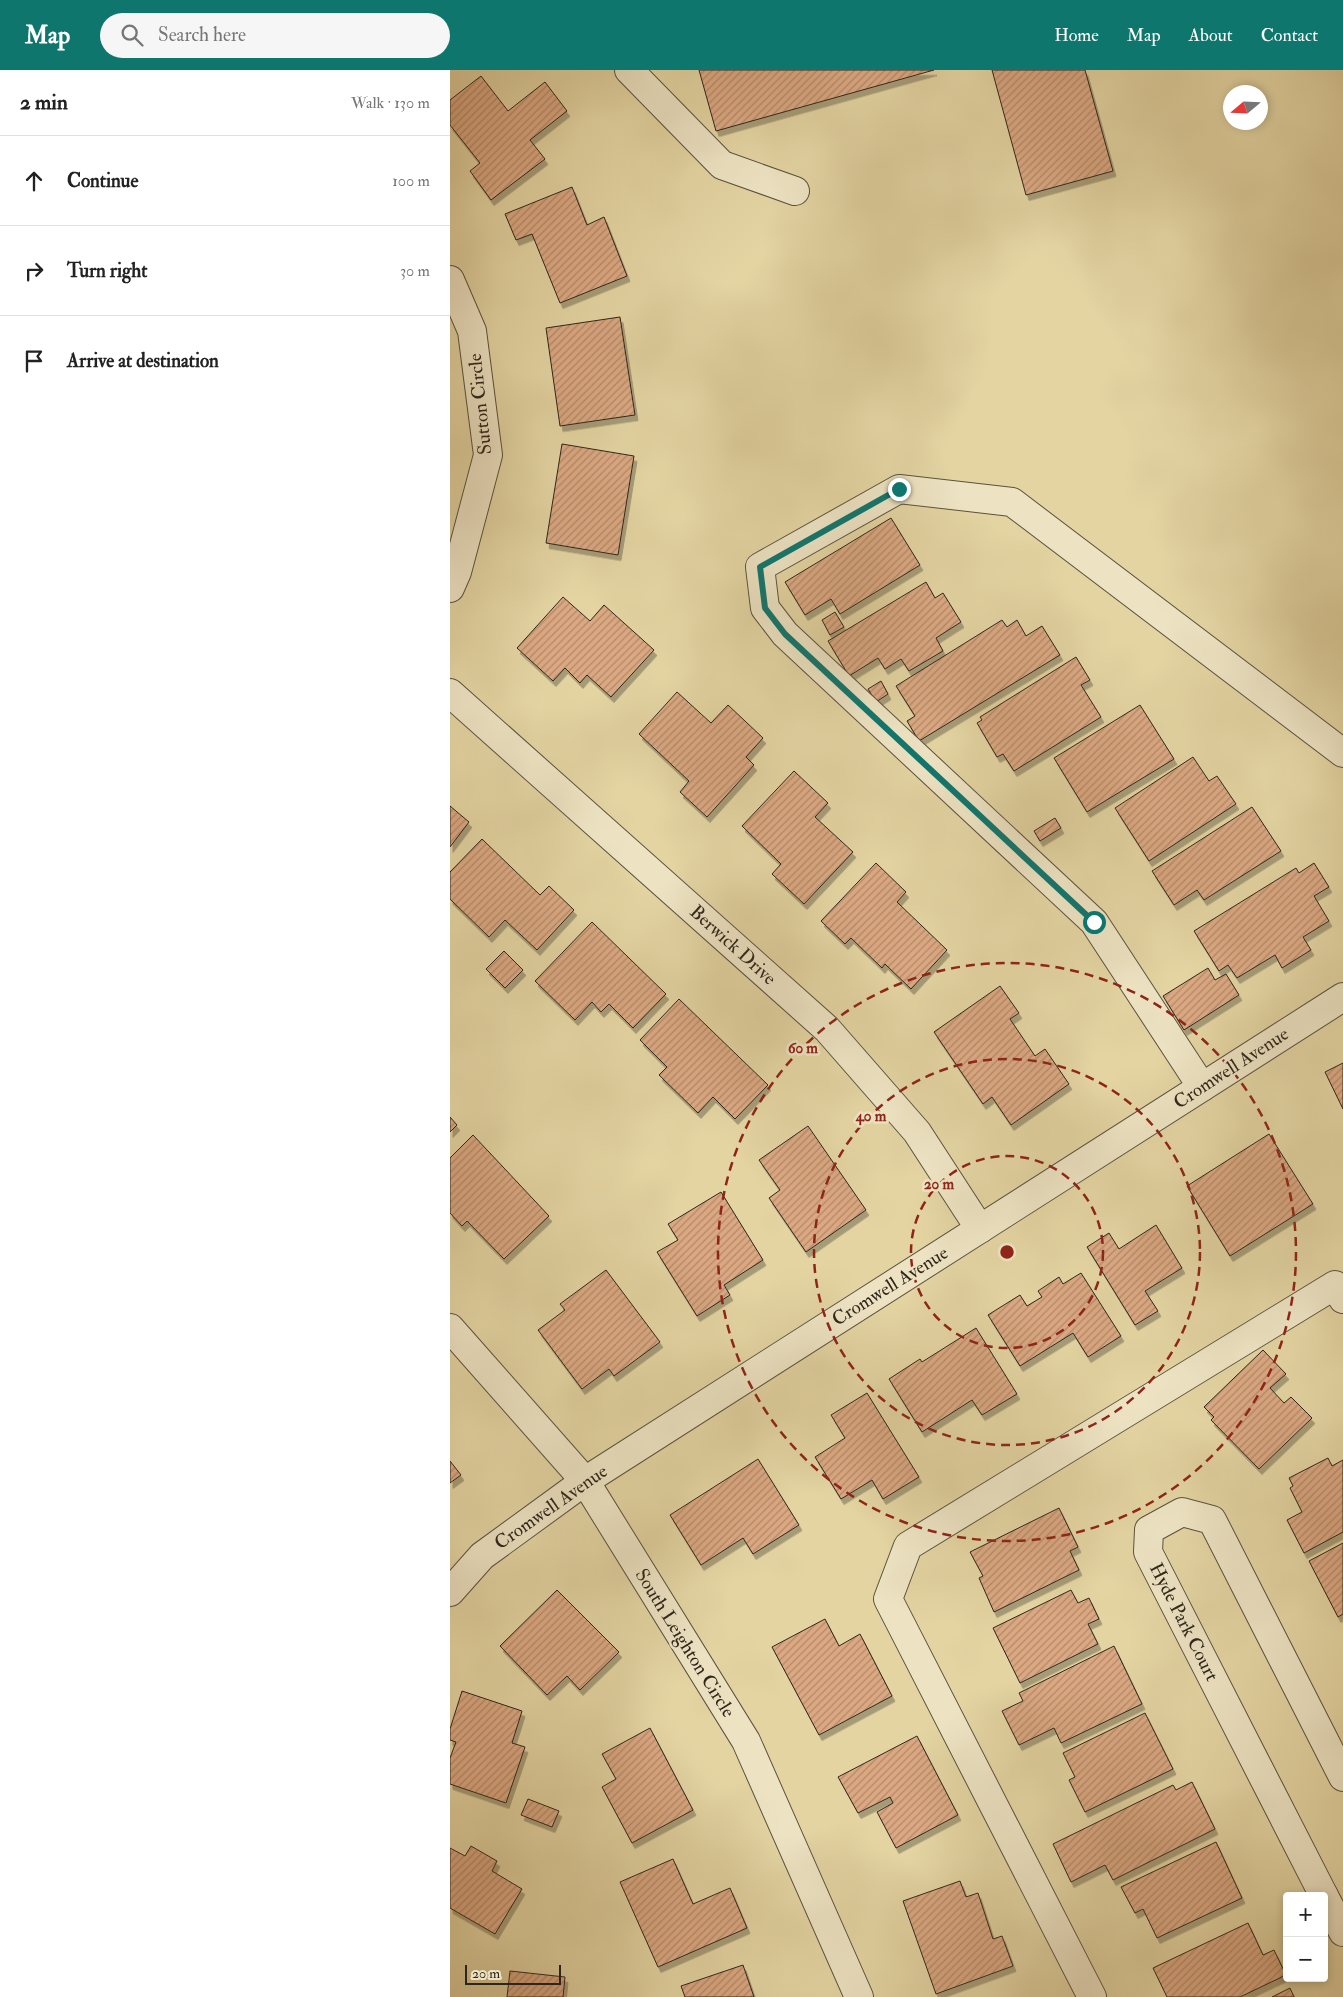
<!DOCTYPE html>
<meta charset="utf-8">
<style>
body{margin:0;font-family:"IM FELL Double Pica",serif;background:#f6f6f6;color:#222}
.controls{position:absolute;right:15px;bottom:15px;display:grid;overflow:hidden;border-radius:5px;box-shadow:0 2px 8px #0003}
.controls button{width:45px;height:45px;display:grid;place-items:center;padding:0;border:0;border-bottom:1px solid #e0e0e0;background:#fff;color:#222;font:25px sans-serif}
.compass{position:absolute;left:773px;top:15px;width:45px;height:45px;border-radius:50%;background:#fff;box-shadow:0 2px 8px #0003;rotate:251deg}
.scale{position:absolute;left:15px;bottom:12px;width:96px;box-sizing:border-box;padding-left:5px;border:2px solid #2e261c;border-top:0;font-size:14px;line-height:18px;white-space:nowrap;color:#2e261c;-webkit-text-stroke:4px #ede3c3;paint-order:stroke}
.stop{position:absolute;width:15px;height:15px;margin:-11px;border:4px solid #0f766e;border-radius:50%;background:#fff}
.stop.end{background:#0f766e;border-color:#fff;box-shadow:0 1px 5px #0008}
.list{margin:0;padding:0;list-style:none}
h2{display:flex;justify-content:space-between;align-items:center;height:65px;margin:0;padding:0 20px;font-size:21px}
h2 small{font-size:16px;font-weight:400;color:#767676}
.list li{display:grid;grid-template-columns:32px 1fr auto;gap:15px;align-items:center;box-sizing:border-box;height:90px;padding:0 20px;border-top:1px solid #e0e0e0}
.list b{display:block;font-size:19px;white-space:nowrap}
.list em{font-size:16px;font-style:normal;color:#767676}
.icon{flex:none;width:28px;height:28px;fill:none;stroke:currentColor;stroke-width:2;stroke-linecap:round;stroke-linejoin:round}
.map{position:relative;flex:none;width:893px;height:1927px;overflow:hidden}
header{display:flex;align-items:center;gap:30px;box-sizing:border-box;height:70px;padding:0 25px;background:#0f766e;color:#fff}
header strong{font-size:24px}
nav{display:flex;gap:28px;margin-inline-start:auto;font-size:18px}
.search{width:350px;height:45px;background:#f6f6f6;display:flex;align-items:center;gap:12px;box-sizing:border-box;padding:0 18px;border-radius:28px;color:#767676;font-size:19px}
main{display:flex}
aside{flex:1;background:#fff}
.map>svg:first-child{display:block}
.building{fill:url(#building-hatch);stroke:#2e261c;filter:url(#shadow)}
.lines{fill:none;stroke-linecap:round;stroke-linejoin:round}
.minor-casing{stroke:#5b523e;stroke-width:30}
.minor{stroke:#ede3c3;stroke-width:28}
.route{stroke:#0f766e;stroke-width:6}
.ring{fill:none;stroke:#8f2418;stroke-width:2.5;stroke-dasharray:9 6}
.labels{text-anchor:middle;dominant-baseline:central;stroke-width:5;stroke-linejoin:round;paint-order:stroke}
.street-label{font-size:19px;fill:#2e261c;stroke:#ede3c3}
.centre{fill:#8f2418;stroke:#ede3c3;stroke-width:2.5}
.ring-label{font-size:15px;text-anchor:middle;font-weight:bold;fill:#8f2418;stroke:#ede3c3;stroke-width:5;stroke-linejoin:round;paint-order:stroke}
</style>
<header>
<strong>Map</strong>
<div class="search"><svg class="icon" aria-label="search" viewBox="0 0 24 24"><circle cx="10" cy="10" r="6"/><path d="M15 15l6 6"/></svg>Search here</div>
<nav><a>Home</a><a>Map</a><a>About</a><a>Contact</a></nav>
</header>
<main>
<aside>
<h2>2 min<small>Walk · 130 m</small></h2>
<ul class="list">
<li><svg class="icon" aria-label="ahead" viewBox="0 0 24 24"><path d="M12 20V5M6 11l6-6 6 6"/></svg><div><b>Continue</b></div><em>100 m</em></li>
<li><svg class="icon" aria-label="right" viewBox="0 0 24 24"><path d="M7 20v-9h11M14 6l5 5-5 5"/></svg><div><b>Turn right</b></div><em>30 m</em></li>
<li><svg class="icon" aria-label="arrive" viewBox="0 0 24 24"><path d="M6 21V4h12l-3 4 3 4H6"/></svg><div><b>Arrive at destination</b></div></li>
</ul>
</aside>
<div class="map">
<svg width="893" height="1927" viewBox="0 0 893 1927">
<defs>
<pattern id="building-hatch" width="6" height="6" patternUnits="userSpaceOnUse" patternTransform="scale(1.25)"><rect width="6" height="6" fill="#dba882"/><path d="M-1 1l2-2M0 6l6-6M5 7l2-2" fill="none" stroke="#b2896a"/></pattern>
<filter id="shadow"><feDropShadow dx="3" dy="5.5" stdDeviation="0" flood-color="#0004"/></filter>
</defs>
<rect width="100%" height="100%" fill="#e3d4a2"/>
<filter id="stains"><feTurbulence type="fractalNoise" baseFrequency=".004" numOctaves="4"/><feColorMatrix values="0 0 0 0 .2 0 0 0 0 .09 0 0 0 0 .02 0 0 0 .5 -.17"/></filter>
<radialGradient id="worn" r=".72"><stop offset=".6" stop-color="#630" stop-opacity="0"/><stop offset="1" stop-color="#630" stop-opacity=".3"/></radialGradient>
<g class="building">
<polygon points="249,0 484,0 266,61"/>
<polygon points="542,0 635,0 663,101 576,125"/>
<polygon points="31,6 58,41 95,12 117,41 80,70 95,89 41,130 20,101 30,93 0,55 0,30"/>
<polygon points="122,117 137,155 154,147 177,206 110,233 82,164 66,170 55,144"/>
<polygon points="170,247 185,345 110,356 96,258"/>
<polygon points="112,374 184,386 168,485 96,473"/>
<polygon points="441,448 470,495 390,544 381,529 355,545 335,512"/>
<polygon points="476,512 485,528 493,523 511,552 486,568 493,581 459,601 451,589 435,599 428,588 399,606 378,571"/>
<polygon points="113,527 140,551 154,535 204,580 161,627 137,605 130,613 115,598 103,611 67,578"/>
<polygon points="385,542 394,557 380,565 372,550"/>
<polygon points="552,550 557,557 567,550 576,566 592,556 610,585 469,671 457,651 465,646 446,616"/>
<polygon points="626,587 640,610 631,615 651,647 564,701 553,684 547,687 527,653 532,650 530,647"/>
<polygon points="431,611 438,624 426,632 418,619"/>
<polygon points="227,622 261,653 278,635 313,668 296,687 304,695 257,747 230,722 239,711 189,664"/>
<polygon points="690,635 724,689 637,742 604,688"/>
<polygon points="743,687 759,711 767,706 786,734 699,791 665,738"/>
<polygon points="344,701 378,733 365,747 403,782 354,834 322,804 331,794 292,756"/>
<polygon points="0,736 19,752 0,777"/>
<polygon points="802,737 831,781 754,830 747,820 724,835 702,801"/>
<polygon points="605,748 611,758 590,771 584,761"/>
<polygon points="32,769 90,825 99,816 124,840 87,880 55,850 39,867 0,829 0,802"/>
<polygon points="426,793 456,822 447,832 497,880 461,919 435,894 432,898 401,868 395,874 371,851"/>
<polygon points="864,793 879,817 864,826 879,851 853,867 861,880 832,898 825,885 787,908 778,895 769,901 744,861 846,798 849,803"/>
<polygon points="142,852 216,924 183,958 159,934 151,942 142,932 125,950 85,911"/>
<polygon points="54,881 73,900 55,918 36,899"/>
<polygon points="758,898 765,910 776,904 789,925 734,960 713,926"/>
<polygon points="550,916 569,943 560,949 585,986 595,979 619,1014 561,1055 542,1027 533,1034 484,962"/>
<polygon points="229,929 318,1015 285,1049 263,1027 248,1043 209,1005 217,997 190,970"/>
<polygon points="893,993 893,1039 875,1002"/>
<polygon points="0,1047 7,1055 0,1062"/>
<polygon points="358,1056 416,1140 356,1182 319,1128 330,1120 309,1090"/>
<polygon points="819,1064 863,1134 780,1186 737,1116"/>
<polygon points="23,1065 99,1146 54,1189 17,1151 12,1156 0,1143 0,1088"/>
<polygon points="271,1122 313,1190 274,1215 280,1225 247,1246 207,1182 228,1170 218,1154"/>
<polygon points="706,1155 732,1198 695,1221 708,1241 685,1255 637,1177 659,1163 669,1179"/>
<polygon points="156,1200 210,1272 164,1306 159,1299 132,1319 88,1260 115,1240 110,1234"/>
<polygon points="631,1203 671,1266 638,1287 623,1263 570,1296 538,1245 570,1225 577,1236 592,1227 588,1221 609,1207 613,1214"/>
<polygon points="526,1258 567,1324 532,1345 522,1330 472,1362 439,1309 470,1289 472,1292"/>
<polygon points="813,1280 836,1304 820,1318 834,1333 841,1327 862,1348 809,1399 761,1350 764,1347 754,1337"/>
<polygon points="417,1323 469,1407 433,1429 422,1410 391,1429 365,1387 395,1368 381,1345"/>
<polygon points="878,1388 882,1396 893,1390 893,1462 854,1483 837,1450 852,1442 840,1418 843,1416 839,1408"/>
<polygon points="308,1389 349,1455 303,1484 293,1468 251,1495 220,1445"/>
<polygon points="0,1391 11,1405 0,1413"/>
<polygon points="609,1438 628,1477 620,1481 629,1500 544,1542 529,1508 533,1506 520,1482"/>
<polygon points="893,1473 893,1544 888,1547 859,1491"/>
<polygon points="107,1520 169,1582 130,1620 117,1606 97,1625 50,1576"/>
<polygon points="621,1520 628,1533 639,1528 649,1549 638,1554 648,1574 570,1613 543,1558"/>
<polygon points="375,1549 389,1576 410,1564 442,1626 369,1665 322,1577"/>
<polygon points="664,1576 692,1634 611,1673 604,1658 569,1675 552,1641 573,1631 569,1623"/>
<polygon points="12,1621 72,1641 62,1673 75,1677 56,1733 0,1714 0,1688 6,1672 0,1670 0,1659"/>
<polygon points="695,1643 723,1699 635,1742 619,1710 625,1707 613,1683"/>
<polygon points="200,1658 243,1740 182,1773 152,1717 166,1709 152,1684"/>
<polygon points="467,1666 508,1745 446,1778 427,1742 443,1733 440,1727 408,1743 388,1707"/>
<polygon points="742,1712 765,1759 663,1810 655,1795 621,1812 603,1774 723,1715 726,1720"/>
<polygon points="78,1729 109,1741 102,1757 71,1745"/>
<polygon points="766,1772 792,1828 707,1868 693,1839 685,1843 671,1817"/>
<polygon points="21,1776 47,1791 42,1801 72,1819 45,1864 0,1838 0,1778 15,1786"/>
<polygon points="223,1789 243,1834 280,1818 297,1858 208,1897 170,1812"/>
<polygon points="510,1811 516,1827 528,1823 543,1869 552,1866 563,1896 486,1924 453,1831"/>
<polygon points="798,1853 813,1885 824,1880 836,1905 790,1927 717,1927 703,1898"/>
<polygon points="293,1895 304,1927 235,1927 231,1916"/>
<polygon points="60,1901 115,1907 113,1927 57,1927"/>
<polygon points="840,1918 844,1927 822,1927"/>
</g>
<g class="lines">
<defs>
<g id="minor">
<polyline points="179,0 272,95 345,121"/>
<polyline points="0,210 22,261 38,385 7,502 0,518"/>
<polyline points="0,623 377,959 467,1062 530,1159"/>
<polyline points="752,1017 644,852 335,564 315,538 310,497 449,419 562,432 893,683"/>
<polyline points="0,1258 135,1411 296,1671 409,1927"/>
<polyline points="0,1522 32,1486 135,1411 893,927"/>
<polyline points="874,1826 698,1482 699,1460 732,1442 762,1450 893,1707"/>
<polyline points="874,1826 893,1862"/>
<polyline points="642,1927 438,1529 458,1476 885,1215 893,1229"/>
</g>
</defs>
<use href="#minor" class="minor-casing"/>
<use href="#minor" class="minor"/>
</g>
<g class="lines">
<polyline class="route" points="449,419 310,497 315,538 335,564 644,852"/>
</g>
<g class="ring">
<circle cx="557" cy="1182" r="96"/>
<circle cx="557" cy="1182" r="193"/>
<circle cx="557" cy="1182" r="289"/>
</g>
<g class="labels">
<g class="street-label">
<text transform="translate(30 334) rotate(-96)">Sutton Circle</text>
<text transform="translate(283 875) rotate(42)">Berwick Drive</text>
<text transform="translate(781 998) rotate(-33)">Cromwell Avenue</text>
<text transform="translate(440 1216) rotate(-32)">Cromwell Avenue</text>
<text transform="translate(101 1437) rotate(-35)">Cromwell Avenue</text>
<text transform="translate(734 1552) rotate(63)">Hyde Park Court</text>
<text transform="translate(235 1573) rotate(58)">South Leighton Circle</text>
</g>
</g>
<circle cx="557" cy="1182" r="8" class="centre"/>
<g class="ring-label">
<text x="353" y="983">60 m</text>
<text x="421" y="1051">40 m</text>
<text x="489" y="1119">20 m</text>
</g>
<rect width="100%" height="100%" filter="url(#stains)"/>
<rect width="100%" height="100%" fill="url(#worn)"/>
</svg>
<div class="controls">
<button>+</button>
<button>−</button>
</div>
<svg class="compass" viewBox="-18 -18 36 36"><path d="M0-13l5 13h-10z" fill="#e53935"/><path d="M0 13l5-13h-10z" fill="#767676"/></svg>
<div class="scale">20 m</div>
<div class="stop" style="left:644px;top:852px"></div>
<div class="stop end" style="left:449px;top:419px"></div>
</div>
</main>
